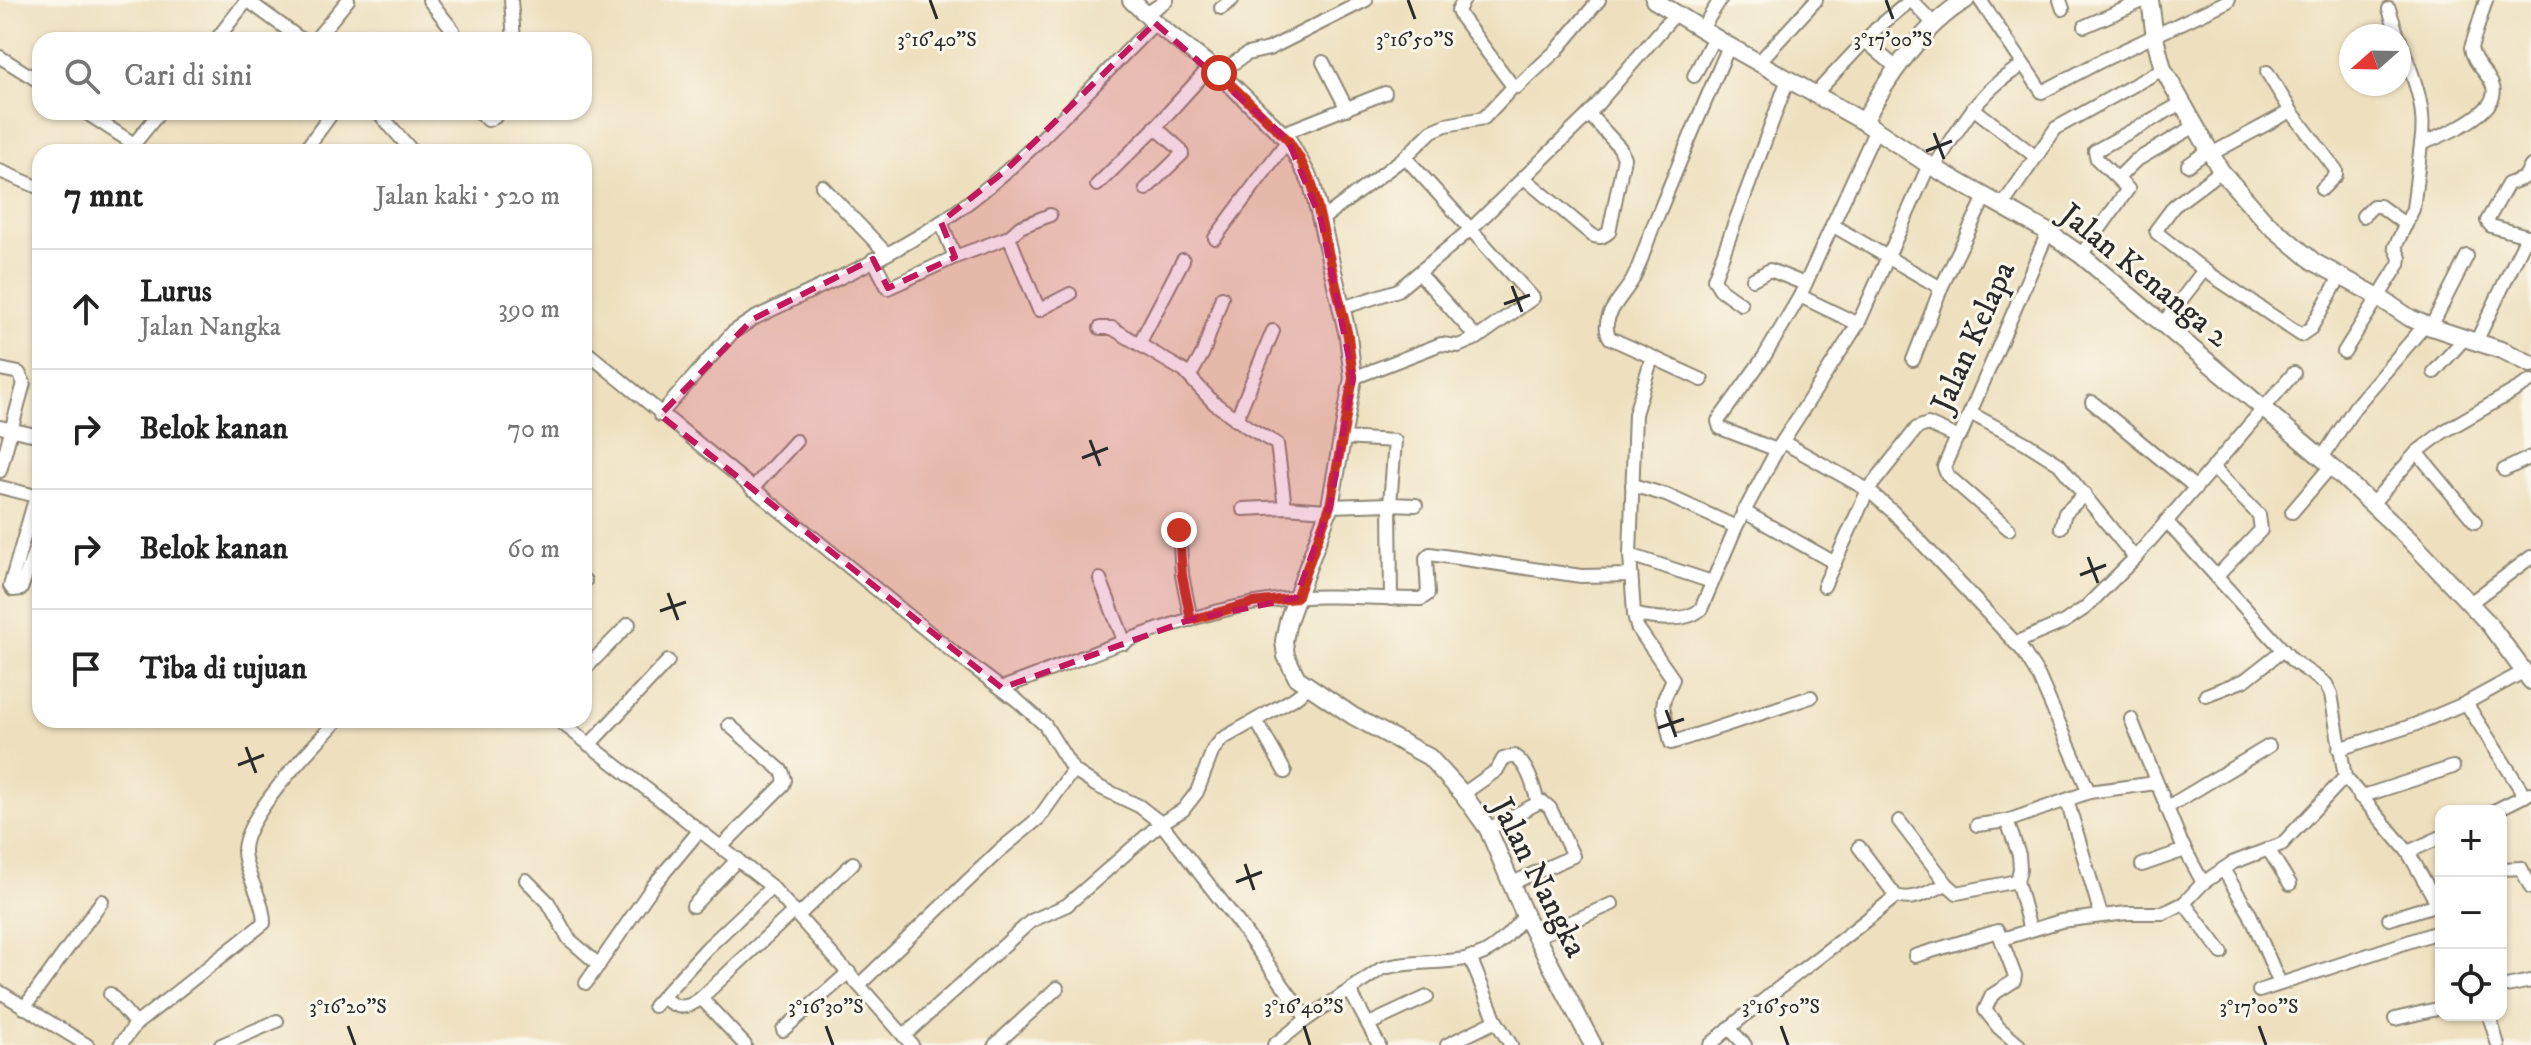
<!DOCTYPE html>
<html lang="id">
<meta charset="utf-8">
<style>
body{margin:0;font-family:"IM FELL DW Pica",serif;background:#f6f6f6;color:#222}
.controls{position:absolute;right:24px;bottom:24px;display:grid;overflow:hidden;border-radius:16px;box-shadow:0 2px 6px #0004}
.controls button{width:72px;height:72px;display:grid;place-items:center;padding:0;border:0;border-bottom:2px solid #e0e0e0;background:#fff;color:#222;font:40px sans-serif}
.compass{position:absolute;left:2339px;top:24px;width:72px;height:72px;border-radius:50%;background:#fff;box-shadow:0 2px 6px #0004;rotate:250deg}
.stop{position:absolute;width:24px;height:24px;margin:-18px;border:6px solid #c8321e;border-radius:50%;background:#fff}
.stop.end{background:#c8321e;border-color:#fff;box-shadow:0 2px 8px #0008}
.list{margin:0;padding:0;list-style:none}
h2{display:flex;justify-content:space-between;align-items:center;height:104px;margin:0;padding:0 32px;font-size:34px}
h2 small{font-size:26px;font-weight:400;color:#767676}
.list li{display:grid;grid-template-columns:52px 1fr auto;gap:24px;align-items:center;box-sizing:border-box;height:120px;padding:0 32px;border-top:2px solid #e0e0e0}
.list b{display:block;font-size:30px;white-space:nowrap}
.list p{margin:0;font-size:26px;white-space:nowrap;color:#767676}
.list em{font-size:26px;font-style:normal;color:#767676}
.icon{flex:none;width:44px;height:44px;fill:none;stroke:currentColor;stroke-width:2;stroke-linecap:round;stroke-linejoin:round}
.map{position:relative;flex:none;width:2531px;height:1045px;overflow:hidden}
.search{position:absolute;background:#fff;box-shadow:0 2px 6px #0004;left:32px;top:32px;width:560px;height:88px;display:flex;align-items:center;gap:20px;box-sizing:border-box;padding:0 28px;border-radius:24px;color:#767676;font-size:30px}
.panel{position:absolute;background:#fff;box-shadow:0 2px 6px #0004;left:32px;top:144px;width:560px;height:584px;border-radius:24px}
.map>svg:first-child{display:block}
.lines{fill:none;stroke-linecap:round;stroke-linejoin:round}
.street-casing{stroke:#8c8674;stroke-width:16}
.secondary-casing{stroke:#8c8674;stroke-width:20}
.street{stroke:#fff;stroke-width:12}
.secondary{stroke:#fff;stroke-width:16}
.route{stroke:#c8321e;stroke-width:10}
.marked{fill:#c2185b;fill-opacity:0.2;stroke:#c2185b;stroke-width:6;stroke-dasharray:16 10;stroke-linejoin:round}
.ticks{fill:none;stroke:#2b2b2b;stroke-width:3}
.labels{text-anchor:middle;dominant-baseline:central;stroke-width:6;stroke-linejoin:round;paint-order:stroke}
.street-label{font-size:32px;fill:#2b2b2b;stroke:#fbf7ec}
.ticks-label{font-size:20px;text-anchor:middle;fill:#2b2b2b;stroke:#fbf7ec;stroke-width:6;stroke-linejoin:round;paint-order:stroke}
</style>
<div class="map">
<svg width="2531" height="1045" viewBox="0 0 2531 1045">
<rect width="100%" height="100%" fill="#fbf7ec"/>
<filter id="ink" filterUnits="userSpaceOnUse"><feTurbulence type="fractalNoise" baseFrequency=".0125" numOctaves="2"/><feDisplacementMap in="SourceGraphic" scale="16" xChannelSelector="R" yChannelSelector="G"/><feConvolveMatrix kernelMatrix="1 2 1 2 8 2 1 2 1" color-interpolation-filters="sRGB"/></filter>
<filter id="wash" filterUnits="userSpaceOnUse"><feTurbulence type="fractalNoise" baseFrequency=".006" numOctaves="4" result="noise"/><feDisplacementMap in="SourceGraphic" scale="32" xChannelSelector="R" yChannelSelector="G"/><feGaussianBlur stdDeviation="1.8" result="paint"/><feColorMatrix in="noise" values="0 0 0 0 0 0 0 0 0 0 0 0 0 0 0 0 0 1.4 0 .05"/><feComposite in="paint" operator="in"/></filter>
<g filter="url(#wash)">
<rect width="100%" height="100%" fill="#eee0be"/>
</g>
<g filter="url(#ink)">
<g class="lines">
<defs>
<g id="street">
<polyline points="429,0 453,30 456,40"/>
<polyline points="511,0 514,40"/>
<polyline points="1464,0 1458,10 1461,17 1512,85 1517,87 1557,50 1599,0"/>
<polyline points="1911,0 1934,24"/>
<polyline points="1980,0 2042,92 2101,61 2228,1"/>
<polyline points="2060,0 2063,9"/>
<polyline points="1221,8 1232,0"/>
<polyline points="2389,9 2398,36"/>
<polyline points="1146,14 1167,0"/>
<polyline points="2085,26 2145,0"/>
<polyline points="1701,30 1720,0"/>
<path d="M 2399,38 C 2411,72 2428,107 2421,144"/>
<polyline points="216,40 247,0 302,40"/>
<polyline points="315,40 348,0"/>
<polyline points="1865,41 1898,69"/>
<path d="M 1729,46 C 1704,104 1679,163 1655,222 C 1647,240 1642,261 1633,279 C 1625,295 1597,318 1610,338 L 1652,357 L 1635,414 L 1630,555 L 1634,614 C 1652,619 1686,623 1701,609 L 1736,527 L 1777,450 L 1858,324 L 1929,165"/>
<polyline points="0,57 40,82"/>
<polyline points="1323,62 1347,109"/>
<polyline points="1759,62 1816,0"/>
<polyline points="2267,72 2291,111 2336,170 2336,175 2322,189"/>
<polyline points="1219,73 1247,54 1269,49 1366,0"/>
<polyline points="1694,76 1714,37"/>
<polyline points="1815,94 1876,29 1911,0"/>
<polyline points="1973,108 2036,157"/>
<polyline points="85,112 134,144 160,112"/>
<polyline points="378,112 413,152"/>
<polyline points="479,112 488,120 495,117 497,112"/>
<polyline points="1281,134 1385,93"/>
<polyline points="309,152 308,146 333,112"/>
<polyline points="2211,154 2291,111"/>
<polyline points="2188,165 2209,150"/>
<polyline points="2531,166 2524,178 2508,184 2487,221 2491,226 2531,237"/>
<path d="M 1934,167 C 1962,125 1978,91 2023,65"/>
<polyline points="0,171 40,188"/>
<polyline points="2221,171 2174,206 2156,230 2157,233 2204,270 2301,335 2311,328 2340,277"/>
<path d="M 1523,177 L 1592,235 C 1599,239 1603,237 1609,232 L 1624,158 L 1620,148 L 1589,114"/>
<polyline points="2118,178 2135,161 2195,126"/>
<polyline points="1097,185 1151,132 1210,67"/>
<polyline points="822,186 886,253"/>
<polyline points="1146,189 1182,154 1180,149 1155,127"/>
<polyline points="2002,206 2056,128 2163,69"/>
<polyline points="2363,216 2373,206 2380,206 2406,225"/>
<polyline points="1321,220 1405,157 1432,131 1446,125 1484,118 1514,86"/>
<polyline points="941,222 955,257"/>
<polyline points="1832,225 1941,288"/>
<polyline points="1009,237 1039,310 1070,294"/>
<polyline points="1215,238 1288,140"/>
<polyline points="2081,255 2128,189 2097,159 2095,151 2182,103"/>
<polyline points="873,259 888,288 955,257 1009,237 1020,227 1050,215"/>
<polyline points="1419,273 1477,338"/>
<polyline points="1753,279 1770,270 1805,284"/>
<polyline points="1800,296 1858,324"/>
<polyline points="1741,304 1720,289 1714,279 1788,79"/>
<polyline points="1342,308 1398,290 1471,229 1589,114 1675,14"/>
<polyline points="2162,325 2204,270"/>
<polyline points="2431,327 2467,256"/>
<polyline points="1100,328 1112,328 1184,371 1214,403 1249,428 1277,444 1285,507"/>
<polyline points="2476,342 2527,236"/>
<polyline points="1139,344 1183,260"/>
<polyline points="584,350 953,652 1018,701 1045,725 1073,770 1097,786 1139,806 1161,823 1240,925 1307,1019"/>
<path d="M 2344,352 L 2399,264 L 2400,258 L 2395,247 L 2413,209 L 2421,144 C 2439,137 2501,113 2493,87 C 2489,73 2473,64 2471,48 L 2486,0"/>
<polyline points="1652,357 1702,380"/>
<polyline points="1913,360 1941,288 1986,195"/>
<polyline points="0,369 19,373 24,383 0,471"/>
<polyline points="2434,372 2465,338"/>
<polyline points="1190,376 1203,353 1222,297"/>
<polyline points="1353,378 1441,344 1458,346 1477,338 1533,298 1405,157"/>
<polyline points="2092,402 2196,488"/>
<polyline points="1970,413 2026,443 2059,464 2135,558"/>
<path d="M 660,415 L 732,333 L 753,319 C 821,285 895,256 957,211 C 1029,159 1092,85 1155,23"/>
<polyline points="1236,420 1273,331"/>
<polyline points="0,427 40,436"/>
<polyline points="1957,437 1944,467 1947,475 2009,529"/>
<polyline points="1342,438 1395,441 1390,504 1416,505"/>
<polyline points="1783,442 1868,490 1893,512 2023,651 2039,677 2089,792"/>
<polyline points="1777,450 1720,428 1718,421 1764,357 1800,296 1876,129"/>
<polyline points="2417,452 2475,522"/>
<polyline points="2322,458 2355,407 2425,325"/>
<polyline points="2213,468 2259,515 2261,530 2218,575"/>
<polyline points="2504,470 2531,457"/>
<polyline points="1632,485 1666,495 1736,527"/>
<polyline points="0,487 40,497"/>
<polyline points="752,489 796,441"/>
<polyline points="36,496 10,586 13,590 21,589 40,535"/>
<polyline points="2372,504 2417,452 2443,432 2531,381"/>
<polyline points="1330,506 1390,504 1391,599"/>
<polyline points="1243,509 1285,507 1327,510"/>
<polyline points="1743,511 1835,563"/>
<polyline points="2292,512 2331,466"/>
<polyline points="2166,521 2293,661 2326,684 2331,694 2345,777 2408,852 2441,910"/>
<polyline points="2061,527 2065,513 2085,494"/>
<polyline points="1179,530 1182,575 1191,620"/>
<polyline points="1630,555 1712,582"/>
<polyline points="1100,579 1125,643"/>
<polyline points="584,582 585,581"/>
<polyline points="1824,586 1868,490 1917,428 1928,424 1957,437 1961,434 2048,232"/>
<polyline points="2470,603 2531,557"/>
<polyline points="1634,614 1637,627 1673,679 1664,699 1663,707 1671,743 1811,697"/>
<polyline points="2015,643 2064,622 2085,608 2135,558 2294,373"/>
<polyline points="584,670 629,624"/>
<path d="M 1002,688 C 1087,657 1186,612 1275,600 C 1322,593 1373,599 1421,599 L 1428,594 L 1426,558 L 1430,554 L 1581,576 L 1631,575"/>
<polyline points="2206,695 2245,680 2283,650"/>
<polyline points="2466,703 2525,796"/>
<polyline points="2131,719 2181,842 2203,883"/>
<polyline points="558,720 772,887 912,1045"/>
<polyline points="1256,720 1285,772"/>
<polyline points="589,745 668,661"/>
<polyline points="2339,749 2414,725 2466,703 2525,671"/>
<path d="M 1463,794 L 1497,770 L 1503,759 L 1514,756 C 1528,764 1534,788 1538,803 L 1543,802 L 1550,808 L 1573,856 L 1510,884"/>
<polyline points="2360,797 2453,767"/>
<polyline points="2067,800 2101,915"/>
<polyline points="2166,808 2269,746"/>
<polyline points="2494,811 2530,793"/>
<polyline points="1899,821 1947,884 1957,893 2017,881"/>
<polyline points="1977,825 2007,821"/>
<polyline points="1488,829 1538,803"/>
<polyline points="721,847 783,785 785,780 782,771 729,725"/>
<path d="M 1859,847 L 1896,896 C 1914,902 1930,891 1947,884"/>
<polyline points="2268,849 2290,884"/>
<polyline points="2408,852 2441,837"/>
<polyline points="2142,865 2185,850"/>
<polyline points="2223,869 2250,914 2280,984"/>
<polyline points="2501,869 2521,868 2531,888"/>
<polyline points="526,880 548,902 569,939 599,965"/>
<polyline points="2184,903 2222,953"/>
<polyline points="693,906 738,859"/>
<polyline points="799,915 853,863"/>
<polyline points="2389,919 2438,904"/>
<polyline points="2030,930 2017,881 2020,869 2019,855 2007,821 2089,792 2156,783"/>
<polyline points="1536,937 1612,904"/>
<polyline points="2002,939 2061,921 2127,913 2163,913 2170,910 2184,903 2203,883 2232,863 2282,844 2345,777"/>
<polyline points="1915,956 1998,931 2015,976 2014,981 1992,995 1985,1010 1999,1028 2019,1045"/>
<polyline points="1470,957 1496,1021 1511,1045"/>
<polyline points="586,983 653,886 699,831"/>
<polyline points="860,984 999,851 1039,818 1073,770"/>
<polyline points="2501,987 2531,981"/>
<polyline points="1350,991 1379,1045"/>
<polyline points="2259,991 2441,931"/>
<polyline points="0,992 87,1045"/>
<polyline points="110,994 136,1024"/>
<path d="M 662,997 C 676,1009 686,1010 701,998 L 745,1045"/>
<polyline points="701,998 794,911"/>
<polyline points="654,1006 707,948 772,887"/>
<polyline points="24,1008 102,901"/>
<polyline points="2489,1015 2498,1045"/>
<polyline points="2395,1019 2441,1008"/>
<polyline points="1369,1024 1427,997"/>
<polyline points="1729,1028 1745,1045"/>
<polyline points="783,1030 849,972"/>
<polyline points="904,1036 1031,921 1067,905 1161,823 1183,810 1197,792 1213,750 1222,739 1293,699 1309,687"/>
<path d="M 120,1045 L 136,1024 L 264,923 C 264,899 245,875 244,851 C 243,817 314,745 338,720"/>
<polyline points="221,1045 277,1021"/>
<polyline points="995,1045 1057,988"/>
<path d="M 1274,1045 L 1307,1019 L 1381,969 C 1413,958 1462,967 1488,951 C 1503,943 1513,928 1525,916"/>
<polyline points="1447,1045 1496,1021"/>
<path d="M 1710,1045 C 1769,992 1835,947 1896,896"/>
</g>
<g id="secondary">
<polyline points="1131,0 1155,23 1219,73 1288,140 1312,184 1321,220 1348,336 1353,378 1330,506 1288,621 1284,641 1286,656 1297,678 1353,716 1429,757 1463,794 1488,829 1525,916 1593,1045"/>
<polyline points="1654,0 1729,46 1864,122 1929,165 2048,232 2081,255 2322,458 2410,540 2489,624 2531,681"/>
<polyline points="2150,0 2155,38 2163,69 2221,171 2266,222 2314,262 2377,296 2410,318 2431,327 2504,351 2531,364"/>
<path d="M 1864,122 C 1885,80 1925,23 1966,0"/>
</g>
</defs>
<use href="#street" class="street-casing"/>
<use href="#secondary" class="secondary-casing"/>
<use href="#street" class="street"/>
<use href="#secondary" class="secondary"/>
</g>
</g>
<g class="lines" filter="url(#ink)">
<polyline class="route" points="1179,530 1182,575 1191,620 1252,603 1296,598 1330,506 1353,378 1348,336 1312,184 1299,157 1288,140 1219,73"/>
</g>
<path class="marked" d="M 1155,23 L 1288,140 L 1321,220 L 1353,378 L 1330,506 L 1296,598 L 1189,620 L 1002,688 L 660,415 L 753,319 L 873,259 L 888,288 L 955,257 L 941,222 L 1006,170 Z"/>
<path class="ticks" d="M 930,0 L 937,19M 1408,0 L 1415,19M 1886,0 L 1893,19M 1934,133 L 1944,159M 1926,151 L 1952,141M 1512,286 L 1522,312M 1504,304 L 1530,295M 1090,440 L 1100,466M 1082,458 L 1108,448M 2088,557 L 2098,583M 2080,575 L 2106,565M 668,593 L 678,620M 660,611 L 686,602M 1666,710 L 1676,737M 1658,728 L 1684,719M 246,747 L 256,773M 238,765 L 264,755M 1245,864 L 1254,890M 1236,882 L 1262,872M 348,1026 L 355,1045M 826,1026 L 833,1045M 1304,1026 L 1310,1045M 1781,1026 L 1788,1045M 2259,1026 L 2266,1045"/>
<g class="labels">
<g class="street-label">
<text transform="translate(2144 276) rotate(39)">Jalan Kenanga 2</text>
<text transform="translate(1974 337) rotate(-66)">Jalan Kelapa</text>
<text transform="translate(1538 878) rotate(63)">Jalan Nangka</text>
</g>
</g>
<g class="ticks-label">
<text x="1415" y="46">3°16'50"S</text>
<text x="1893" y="46">3°17'00"S</text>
<text x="937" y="46">3°16'40"S</text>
<text x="348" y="1013">3°16'20"S</text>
<text x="826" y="1013">3°16'30"S</text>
<text x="1304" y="1013">3°16'40"S</text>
<text x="1781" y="1013">3°16'50"S</text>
<text x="2259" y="1013">3°17'00"S</text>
</g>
</svg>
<div class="controls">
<button>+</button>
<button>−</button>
<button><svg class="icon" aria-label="locate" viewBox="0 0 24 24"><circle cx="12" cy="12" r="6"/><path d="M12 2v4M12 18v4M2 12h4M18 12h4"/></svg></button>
</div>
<svg class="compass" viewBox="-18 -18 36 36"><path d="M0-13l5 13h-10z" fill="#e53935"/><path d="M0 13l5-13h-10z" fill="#767676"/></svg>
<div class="stop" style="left:1219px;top:73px"></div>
<div class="stop end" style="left:1179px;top:530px"></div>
<div class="search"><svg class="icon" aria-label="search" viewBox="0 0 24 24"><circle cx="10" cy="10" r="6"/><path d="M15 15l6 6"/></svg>Cari di sini</div>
<section class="panel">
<h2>7 mnt<small>Jalan kaki · 520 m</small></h2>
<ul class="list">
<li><svg class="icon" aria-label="ahead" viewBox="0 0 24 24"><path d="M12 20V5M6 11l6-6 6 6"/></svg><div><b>Lurus</b><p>Jalan Nangka</p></div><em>390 m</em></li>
<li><svg class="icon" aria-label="right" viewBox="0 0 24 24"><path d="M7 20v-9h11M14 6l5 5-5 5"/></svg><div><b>Belok kanan</b></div><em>70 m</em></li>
<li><svg class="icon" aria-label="right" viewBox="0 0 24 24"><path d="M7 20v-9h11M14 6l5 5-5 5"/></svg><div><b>Belok kanan</b></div><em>60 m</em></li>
<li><svg class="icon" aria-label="arrive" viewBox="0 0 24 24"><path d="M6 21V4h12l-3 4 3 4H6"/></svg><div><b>Tiba di tujuan</b></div></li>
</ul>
</section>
</div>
